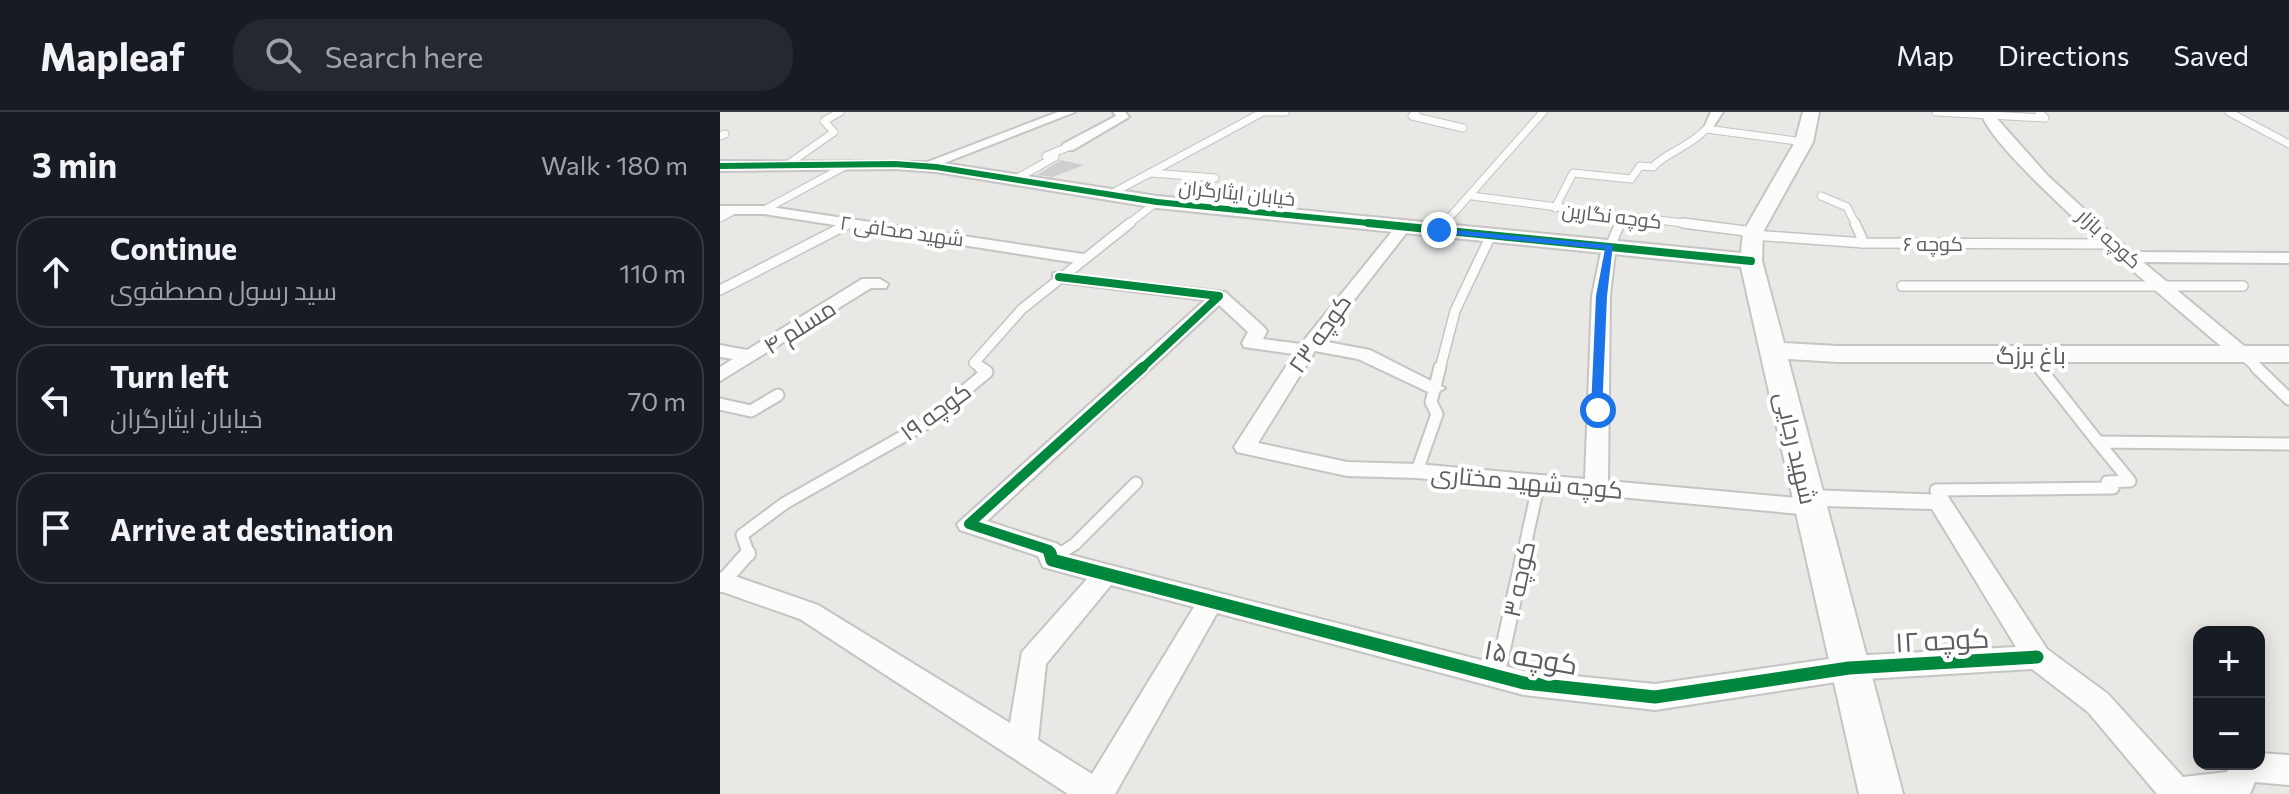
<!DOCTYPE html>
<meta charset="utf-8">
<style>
body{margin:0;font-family:Commissioner,Cairo,sans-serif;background:#242831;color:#f1f3f6}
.controls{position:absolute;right:24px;bottom:24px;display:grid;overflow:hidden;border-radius:16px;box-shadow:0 4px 20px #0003}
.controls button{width:72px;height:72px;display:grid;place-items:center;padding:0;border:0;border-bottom:2px solid #363941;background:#171b24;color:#f1f3f6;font:40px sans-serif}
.stop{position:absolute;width:24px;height:24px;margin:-18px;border:6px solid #1a73e8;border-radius:50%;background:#fff}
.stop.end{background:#1a73e8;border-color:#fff;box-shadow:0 2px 8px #0008}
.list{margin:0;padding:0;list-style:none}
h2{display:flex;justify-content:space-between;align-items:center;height:104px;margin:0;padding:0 32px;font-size:34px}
h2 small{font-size:26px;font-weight:400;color:#9ea1a6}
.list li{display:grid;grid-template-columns:52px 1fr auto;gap:24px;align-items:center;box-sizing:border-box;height:112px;margin:0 16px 16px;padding:0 16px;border:2px solid #363941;border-radius:32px}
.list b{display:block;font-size:30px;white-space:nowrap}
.list p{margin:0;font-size:26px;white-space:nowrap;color:#9ea1a6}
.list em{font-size:26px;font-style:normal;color:#9ea1a6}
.icon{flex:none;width:44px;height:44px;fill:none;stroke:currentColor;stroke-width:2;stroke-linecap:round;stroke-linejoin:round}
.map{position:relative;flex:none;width:1569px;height:682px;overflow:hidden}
header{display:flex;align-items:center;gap:48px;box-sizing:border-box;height:112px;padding:0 40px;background:#171b24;border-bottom:2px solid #363941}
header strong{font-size:38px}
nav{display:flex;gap:44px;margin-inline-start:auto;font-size:28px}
.search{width:560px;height:72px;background:#242831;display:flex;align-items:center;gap:20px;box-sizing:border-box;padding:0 28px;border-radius:32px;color:#9ea1a6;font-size:30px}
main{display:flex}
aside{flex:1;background:#171b24}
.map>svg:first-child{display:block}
.building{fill:#d0cfcd}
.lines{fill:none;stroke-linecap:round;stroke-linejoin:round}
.lane-far3-casing{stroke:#c4c4c4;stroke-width:9}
.lane-far2-casing{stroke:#c4c4c4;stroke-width:12}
.lane-far1-casing{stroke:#c4c4c4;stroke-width:15}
.lane-casing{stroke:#c4c4c4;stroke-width:18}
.street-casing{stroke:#c4c4c4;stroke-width:4}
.secondary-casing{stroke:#c5c5c5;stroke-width:4}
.lane-far3{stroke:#fcfcfb;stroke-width:7}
.lane-far2{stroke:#fcfcfb;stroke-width:9}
.lane-far1{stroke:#fcfcfb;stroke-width:11}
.lane{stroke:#fcfcfb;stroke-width:14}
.street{fill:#fcfcfb;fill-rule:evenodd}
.secondary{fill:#fcfcfb;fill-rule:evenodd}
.cycleway-far3-casing{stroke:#fff;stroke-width:9}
.cycleway-far2-casing{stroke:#fff;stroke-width:12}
.cycleway-far1-casing{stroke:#fff;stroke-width:15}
.cycleway-casing{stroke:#fff;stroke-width:18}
.cycleway-far3{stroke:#00873e;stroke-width:6}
.cycleway-far2{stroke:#00873e;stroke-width:8}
.cycleway-far1{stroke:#00873e;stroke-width:10}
.cycleway{stroke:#00873e;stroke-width:13}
.route{fill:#1a73e8}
.labels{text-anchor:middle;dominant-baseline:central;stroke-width:8;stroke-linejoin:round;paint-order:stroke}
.far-street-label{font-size:20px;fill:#5b5e61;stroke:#fff}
.street-label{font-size:24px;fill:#5b5e61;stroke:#fff}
.near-street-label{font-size:28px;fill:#5b5e61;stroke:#fff}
</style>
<header>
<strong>Mapleaf</strong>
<div class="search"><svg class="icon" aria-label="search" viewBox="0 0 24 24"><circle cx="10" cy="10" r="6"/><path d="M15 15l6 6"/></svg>Search here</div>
<nav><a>Map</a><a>Directions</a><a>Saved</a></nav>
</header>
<main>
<aside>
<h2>3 min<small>Walk · 180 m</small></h2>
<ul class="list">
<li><svg class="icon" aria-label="ahead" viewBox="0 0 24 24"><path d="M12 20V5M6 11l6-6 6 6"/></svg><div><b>Continue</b><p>سید رسول مصطفوی</p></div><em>110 m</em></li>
<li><svg class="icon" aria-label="left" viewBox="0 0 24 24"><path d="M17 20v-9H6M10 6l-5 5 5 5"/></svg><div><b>Turn left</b><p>خیابان ایثارگران</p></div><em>70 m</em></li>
<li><svg class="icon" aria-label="arrive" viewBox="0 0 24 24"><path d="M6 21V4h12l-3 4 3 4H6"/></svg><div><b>Arrive at destination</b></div></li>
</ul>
</aside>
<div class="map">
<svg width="1569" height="682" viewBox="0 0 1569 682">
<rect width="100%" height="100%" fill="#eae8e5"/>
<polygon class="building" points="341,48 364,53 333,65 317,63"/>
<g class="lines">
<defs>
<g id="lane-far3">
<polyline points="696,0 692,4 743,16"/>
<polyline points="1216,0 1325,6 1319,0"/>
<polyline points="1509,0 1569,32"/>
<polyline points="0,24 5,22"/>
<polyline points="67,53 114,20 104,9 120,0"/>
<polyline points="431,61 495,66"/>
<polyline points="294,68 335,45 326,44 348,35"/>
<polyline points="389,83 543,0 565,0"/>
<polyline points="752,84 978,113"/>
<polyline points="1101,84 1127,95 1136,113"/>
<path d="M 835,96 L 853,61 L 911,67 L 920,54 L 933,55 C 943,42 970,35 986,17 L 1084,30"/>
<polyline points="44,98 129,52"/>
<polyline points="0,106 13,99"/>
<polyline points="126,113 132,110"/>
<polyline points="407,113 437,90"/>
<polyline points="723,113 823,0"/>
<polyline points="900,113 903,105"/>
</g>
<g id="lane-far2">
<polyline points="963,111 1033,120"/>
<polyline points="1135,111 1144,131"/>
<polyline points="719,118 725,111"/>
<polyline points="1033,123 1144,131 1394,132"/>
<polyline points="890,135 900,111"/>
<polyline points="1182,174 1523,174"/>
<polyline points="0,178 130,111"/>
<polyline points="1309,242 1321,257"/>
<polyline points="1522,242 1538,257"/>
<polyline points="263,257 254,251 302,197 410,111"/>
<polyline points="720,257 735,199 771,123"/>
</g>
<g id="lane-far1">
<polyline points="1319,255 1378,330"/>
<polyline points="1536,255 1569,287"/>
<polyline points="0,292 31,299 58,283"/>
<polyline points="697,359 717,302 711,290 720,255"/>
<polyline points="1219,389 1216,378 1393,376 1387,370 1410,369 1378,330 1569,332"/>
<polyline points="29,443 22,423 65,391 205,312 267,260 260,255"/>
<polyline points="338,443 355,432 416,371"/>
<polyline points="803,443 819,370"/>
</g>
<g id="lane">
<polyline points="333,447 341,441"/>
<polyline points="0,473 28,441"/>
<polyline points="777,564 804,441"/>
</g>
<g id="street">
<polygon points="338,0 355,0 209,57 197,54"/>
<polygon points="393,0 405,0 409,5 353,38 343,38 343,32 396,4"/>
<polygon points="991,0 1003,0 990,20 982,20"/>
<path d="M 1261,0 L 1271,0 L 1328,64 L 1411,140 L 1569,141 L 1569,151 L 1423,150 L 1529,238 L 1532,242 L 1529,246 L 1515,246 C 1473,210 1268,41 1261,0 Z"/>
<polygon points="0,94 44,94 363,142 371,147 363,152 44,102 0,102"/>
<path d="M 678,112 L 691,115 L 602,229 L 650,238 L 725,276 L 715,282 L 708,280 L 638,247 L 595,239 L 538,331 L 627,350 L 697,352 L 865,367 L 872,184 L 882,135 L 896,132 L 890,184 L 888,369 L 1077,386 L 1088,378 L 1227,383 L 1327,537 L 1388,582 L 1463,665 L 1507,660 L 1510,652 L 1539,652 L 1539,641 L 1569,643 L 1569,673 L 1535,670 L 1530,682 L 1437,682 L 1368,600 L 1312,557 L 1129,568 L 935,598 L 804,583 L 497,501 L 395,682 L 348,682 L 80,507 L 0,479 L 0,461 L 3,460 L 98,493 L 290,611 L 302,540 L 367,467 L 323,455 L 318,444 L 240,418 L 237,412 L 485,188 L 339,170 L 333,169 L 333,161 L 505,180 L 544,215 L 547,219 L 543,227 L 581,232 ZM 499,193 L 528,220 L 522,231 L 524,235 L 574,242 L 514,335 L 517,340 L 627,364 L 697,366 L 1091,403 L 1099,401 L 1102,394 L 1212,397 L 1296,535 L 1129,544 L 935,572 L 804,559 L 343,441 L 338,432 L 267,409 ZM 391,473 L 474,495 L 372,662 L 318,628 L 326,552 Z"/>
<polygon points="142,167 160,167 168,172 166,176 151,176 0,269 0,255 13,247 0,245 0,233 27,238"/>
</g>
<polygon id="secondary" points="1083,0 1099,0 1093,30 1043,120 1042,149 1064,231 1118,234 1569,234 1569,250 1118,250 1068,247 1183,682 1139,682 1021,155 437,96 216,60 175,57 0,59 0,49 216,50 437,84 1021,141 1023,120 1075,30"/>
</defs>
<use href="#lane-far3" class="lane-far3-casing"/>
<use href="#lane-far2" class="lane-far2-casing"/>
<use href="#lane-far1" class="lane-far1-casing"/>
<use href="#lane" class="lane-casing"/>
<use href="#street" class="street-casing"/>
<use href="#secondary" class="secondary-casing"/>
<use href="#lane-far3" class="lane-far3"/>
<use href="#lane-far2" class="lane-far2"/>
<use href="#lane-far1" class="lane-far1"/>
<use href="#lane" class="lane"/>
<use href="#street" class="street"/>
<use href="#secondary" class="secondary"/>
<defs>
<polyline id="cycleway-far3" points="0,54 175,52 216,55 437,90 669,113"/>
<g id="cycleway-far2">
<polyline points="648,111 1031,149"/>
<polyline points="339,165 499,184 421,257"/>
</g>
<polyline id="cycleway-far1" points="331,443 329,438 249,412 423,255"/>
<polyline id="cycleway" points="330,441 332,448 804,571 935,585 1129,556 1317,545"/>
</defs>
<use href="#cycleway-far3" class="cycleway-far3-casing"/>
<use href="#cycleway-far2" class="cycleway-far2-casing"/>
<use href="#cycleway-far1" class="cycleway-far1-casing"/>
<use href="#cycleway" class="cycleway-casing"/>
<use href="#cycleway-far3" class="cycleway-far3"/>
<use href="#cycleway-far2" class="cycleway-far2"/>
<use href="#cycleway-far1" class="cycleway-far1"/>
<use href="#cycleway" class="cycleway"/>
</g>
<polygon class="route" points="716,116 893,133 887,184 882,300 871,298 876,184 885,137 719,121"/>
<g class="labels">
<g class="far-street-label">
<text transform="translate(517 80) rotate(6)">خیابان ایثارگران</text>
<text transform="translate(892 103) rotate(7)">کوچه نگارین</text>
<text transform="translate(182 118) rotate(8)">شهید صحافی ۲</text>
<text transform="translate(1390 126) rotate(42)">کوچه بازار</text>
<text x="1213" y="131">کوچه ۶</text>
</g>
<g class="street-label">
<text transform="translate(79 214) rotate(-32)">مسلم ۴</text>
<text transform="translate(599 221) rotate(-55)">کوچه ۲۳</text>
<text x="1311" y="242">باغ برزگ</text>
<text transform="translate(215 299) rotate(-36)">کوچه ۱۹</text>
<text transform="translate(1077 336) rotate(77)">شهید رجایی</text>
<text transform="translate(807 369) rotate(5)">کوچه شهید مختاری</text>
<text transform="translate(798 467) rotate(-78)">کوچه ۳</text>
</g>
<g class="near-street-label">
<text transform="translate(1222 527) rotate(-3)">کوچه ۱۲</text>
<text transform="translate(811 544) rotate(10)">کوچه ۱۵</text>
</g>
</g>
</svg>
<div class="controls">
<button>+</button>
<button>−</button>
</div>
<div class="stop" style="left:878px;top:298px"></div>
<div class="stop end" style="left:719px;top:118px"></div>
</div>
</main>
